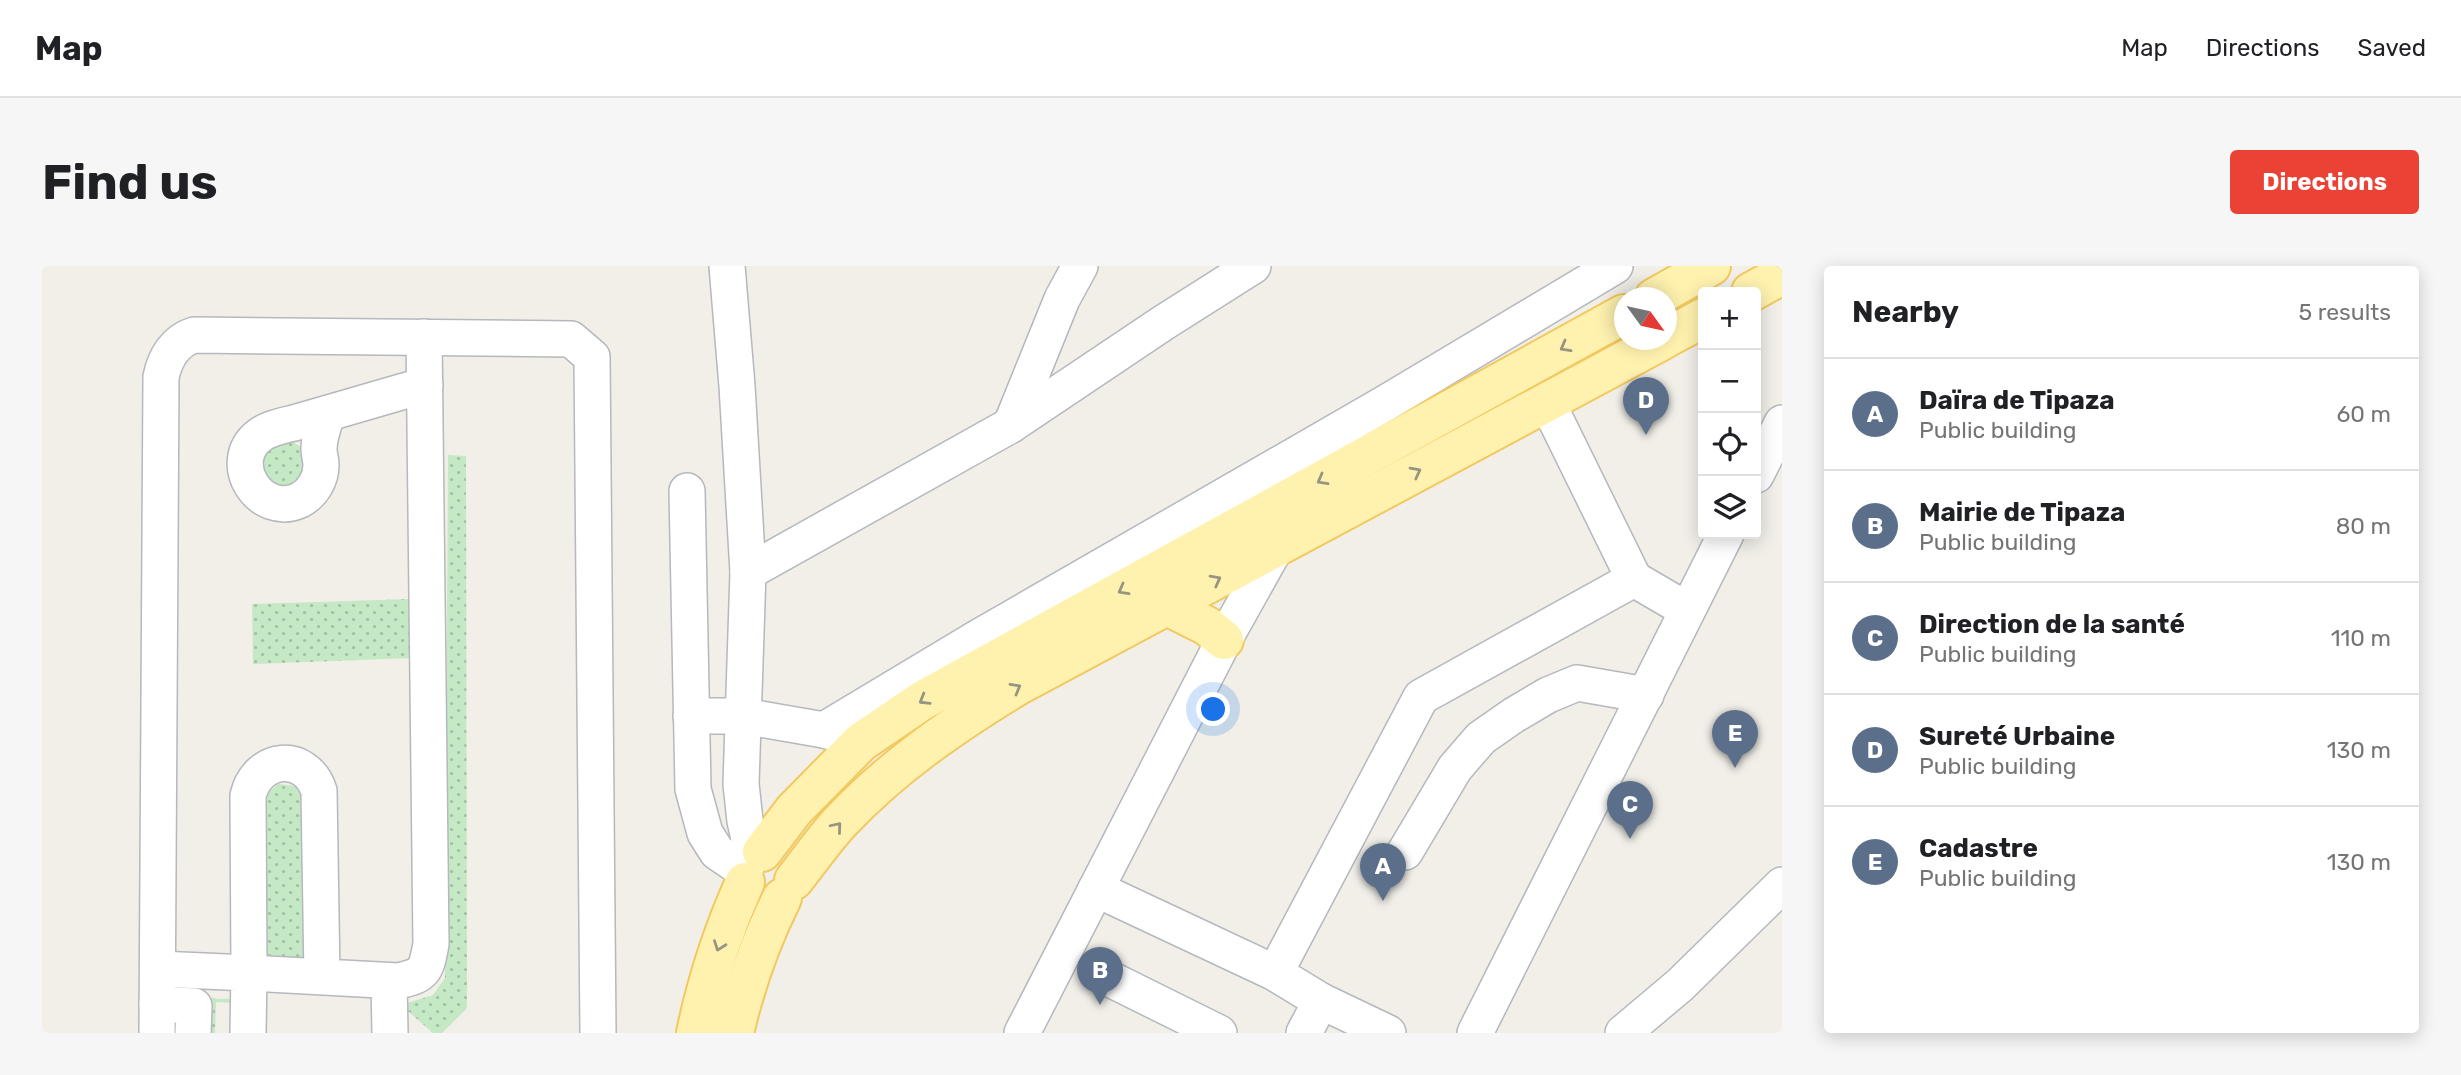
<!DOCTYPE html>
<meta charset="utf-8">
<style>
body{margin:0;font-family:Rubik,sans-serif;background:#f6f6f6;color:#202124}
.controls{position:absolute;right:21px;top:21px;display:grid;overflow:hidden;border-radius:7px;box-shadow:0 4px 18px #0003}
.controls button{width:63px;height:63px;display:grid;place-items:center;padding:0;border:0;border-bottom:2px solid #e0e0e0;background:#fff;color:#202124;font:35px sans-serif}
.compass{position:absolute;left:1572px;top:21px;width:63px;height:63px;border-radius:50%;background:#fff;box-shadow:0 4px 18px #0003;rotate:123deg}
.you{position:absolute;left:1172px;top:444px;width:24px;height:24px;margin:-18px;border:5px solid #fff;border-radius:50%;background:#1a73e8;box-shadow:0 0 0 10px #1a73e833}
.badge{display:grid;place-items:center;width:46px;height:46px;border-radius:50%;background:#ea4335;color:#fff;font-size:23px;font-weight:700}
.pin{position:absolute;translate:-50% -58px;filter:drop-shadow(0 2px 4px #0008)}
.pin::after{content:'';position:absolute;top:37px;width:24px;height:21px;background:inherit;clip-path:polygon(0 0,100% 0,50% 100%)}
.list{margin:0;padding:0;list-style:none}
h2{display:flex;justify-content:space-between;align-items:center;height:91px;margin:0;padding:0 28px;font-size:30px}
h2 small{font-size:23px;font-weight:400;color:#757577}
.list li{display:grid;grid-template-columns:46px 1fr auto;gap:21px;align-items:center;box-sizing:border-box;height:112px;padding:0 28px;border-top:2px solid #e0e0e0}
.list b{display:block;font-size:26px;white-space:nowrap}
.list p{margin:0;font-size:23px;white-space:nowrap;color:#757577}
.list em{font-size:23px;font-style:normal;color:#757577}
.icon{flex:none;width:38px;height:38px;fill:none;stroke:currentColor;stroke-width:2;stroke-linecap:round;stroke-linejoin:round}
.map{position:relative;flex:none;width:1740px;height:767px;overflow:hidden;border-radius:7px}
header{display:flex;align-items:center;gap:42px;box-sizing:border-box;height:98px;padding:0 35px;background:#fff;border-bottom:2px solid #e0e0e0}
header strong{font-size:33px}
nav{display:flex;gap:38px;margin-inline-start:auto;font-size:24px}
.intro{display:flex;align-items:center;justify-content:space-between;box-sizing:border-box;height:168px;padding:0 42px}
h1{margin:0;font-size:49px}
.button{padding:18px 32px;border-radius:7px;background:#ea4335;color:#fff;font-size:24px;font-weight:700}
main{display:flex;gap:42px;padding:0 42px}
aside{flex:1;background:#fff;border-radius:7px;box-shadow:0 4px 18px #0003}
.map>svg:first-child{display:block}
.grass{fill:url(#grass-dots)}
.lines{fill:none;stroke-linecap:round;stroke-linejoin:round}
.minor-casing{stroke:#b5b8bc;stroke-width:38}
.major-casing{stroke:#f2c960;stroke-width:42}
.minor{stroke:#fff;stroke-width:35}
.major{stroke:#fff2af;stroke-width:38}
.oneway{stroke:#979581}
</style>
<header>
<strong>Map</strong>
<nav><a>Map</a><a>Directions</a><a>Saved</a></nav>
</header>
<div class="intro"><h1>Find us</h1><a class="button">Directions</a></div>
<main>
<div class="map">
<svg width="1740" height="767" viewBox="0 0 1740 767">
<defs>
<pattern id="grass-dots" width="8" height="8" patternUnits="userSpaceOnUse" patternTransform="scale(1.75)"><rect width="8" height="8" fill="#c5e8c5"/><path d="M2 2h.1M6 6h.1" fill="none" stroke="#a3c0a4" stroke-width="1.8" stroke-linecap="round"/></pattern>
</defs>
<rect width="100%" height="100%" fill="#f1efe8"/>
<g class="grass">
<polygon points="249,175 259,181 266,196 254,220 232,221 217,198 223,182"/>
<polygon points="406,189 424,190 425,742 400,767 391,767 359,739 391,729 403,712"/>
<polygon points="369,333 370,392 211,398 210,338"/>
<polygon points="236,518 253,520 262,534 261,692 223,692 224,537 227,526"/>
<polygon points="147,732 191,733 191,737 174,736 173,767 164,767"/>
</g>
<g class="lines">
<defs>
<g id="minor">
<polyline points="685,0 695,120 706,306 699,518 703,555 711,591"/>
<path d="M 286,147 C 282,158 277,171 277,183 C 277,189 279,193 279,199 C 279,213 271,227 258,234 C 218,253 182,196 218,169 C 229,161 246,159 259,155 C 300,143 341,131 383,119"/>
<polyline points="969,159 1020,33 1038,0"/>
<polyline points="1714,209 1740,157"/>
<polyline points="645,225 651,523 663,567 675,586 703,605"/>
<polyline points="706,306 969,159 1121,57 1211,0"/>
<polyline points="1592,313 1645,344"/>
<polyline points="649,450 701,450 782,464 803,470"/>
<polyline points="782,464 937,371 1342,138 1573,0"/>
<polyline points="1363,586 1413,502 1439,472 1472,449 1506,429 1535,417 1604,429"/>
<polyline points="1054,623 1233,707"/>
<polyline points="116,703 207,707 206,767"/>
<polyline points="1056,707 1177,767"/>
<path d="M 280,711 L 277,525 C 264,485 215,490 206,530 L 207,707 L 356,715 C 384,709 384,704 389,678 L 382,71"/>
<polyline points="347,715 348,767"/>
<polyline points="1279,735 1233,707 1379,431 1592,313 1505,136"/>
<polyline points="115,738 152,740 151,767"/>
<path d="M 115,767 L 119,111 C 123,92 133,75 152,69 L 529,73 L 550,91 L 556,767"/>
<polyline points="980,767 1182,374 1234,281"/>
<polyline points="1262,767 1279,735 1346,767"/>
<polyline points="1433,767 1684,268"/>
<polyline points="1581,767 1638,719 1740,619"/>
</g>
<g id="major">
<polyline points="1709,26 1740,9"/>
<polyline points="1612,32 1669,0"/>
<polyline points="1624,72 1661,52"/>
<polyline points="1125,340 1165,360 1182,374"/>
<polyline points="720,586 752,544 819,476 881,434 1582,48"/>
<path d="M 752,614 C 768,594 782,573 799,555 C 851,500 911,459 975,420 L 1621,74"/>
<path d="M 654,767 C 665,714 681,665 703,616"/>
<path d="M 692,767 C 703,719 718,676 740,632"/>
</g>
</defs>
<use href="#minor" class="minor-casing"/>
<use href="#major" class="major-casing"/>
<use href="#minor" class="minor"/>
<use href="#major" class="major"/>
</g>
<defs><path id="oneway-chevron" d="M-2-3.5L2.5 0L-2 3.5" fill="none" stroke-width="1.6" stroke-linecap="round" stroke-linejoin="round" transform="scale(1.75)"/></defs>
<g class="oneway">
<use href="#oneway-chevron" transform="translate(1523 81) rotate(151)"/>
<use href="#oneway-chevron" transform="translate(1374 206) rotate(-28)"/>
<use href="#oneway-chevron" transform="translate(1280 214) rotate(151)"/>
<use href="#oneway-chevron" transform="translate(1174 314) rotate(-28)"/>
<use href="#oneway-chevron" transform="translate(1081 324) rotate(151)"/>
<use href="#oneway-chevron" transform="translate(974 422) rotate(-30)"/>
<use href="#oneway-chevron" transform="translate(882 434) rotate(149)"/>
<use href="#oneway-chevron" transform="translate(795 561) rotate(-50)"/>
<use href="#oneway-chevron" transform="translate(677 680) rotate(110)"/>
</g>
</svg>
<div class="controls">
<button>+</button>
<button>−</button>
<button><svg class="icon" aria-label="locate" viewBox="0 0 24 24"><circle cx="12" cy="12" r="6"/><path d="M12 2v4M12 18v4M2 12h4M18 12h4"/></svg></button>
<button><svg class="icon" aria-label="layers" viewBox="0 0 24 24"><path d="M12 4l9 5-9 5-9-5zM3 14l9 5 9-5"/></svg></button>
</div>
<svg class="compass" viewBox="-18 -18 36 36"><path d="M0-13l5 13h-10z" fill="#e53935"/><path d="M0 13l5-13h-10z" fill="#757577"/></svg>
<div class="you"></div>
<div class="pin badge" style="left:1341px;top:635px;background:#5c6f8a">A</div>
<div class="pin badge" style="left:1058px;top:739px;background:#5c6f8a">B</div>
<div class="pin badge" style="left:1588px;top:573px;background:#5c6f8a">C</div>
<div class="pin badge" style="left:1604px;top:169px;background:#5c6f8a">D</div>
<div class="pin badge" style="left:1693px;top:502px;background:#5c6f8a">E</div>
</div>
<aside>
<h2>Nearby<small>5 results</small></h2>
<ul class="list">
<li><span class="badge" style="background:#5c6f8a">A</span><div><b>Daïra de Tipaza</b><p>Public building</p></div><em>60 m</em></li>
<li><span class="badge" style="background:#5c6f8a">B</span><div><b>Mairie de Tipaza</b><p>Public building</p></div><em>80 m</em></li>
<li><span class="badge" style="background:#5c6f8a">C</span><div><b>Direction de la santé</b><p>Public building</p></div><em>110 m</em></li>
<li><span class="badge" style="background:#5c6f8a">D</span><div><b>Sureté Urbaine</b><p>Public building</p></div><em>130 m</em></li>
<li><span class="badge" style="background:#5c6f8a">E</span><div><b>Cadastre</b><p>Public building</p></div><em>130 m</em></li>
</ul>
</aside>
</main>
